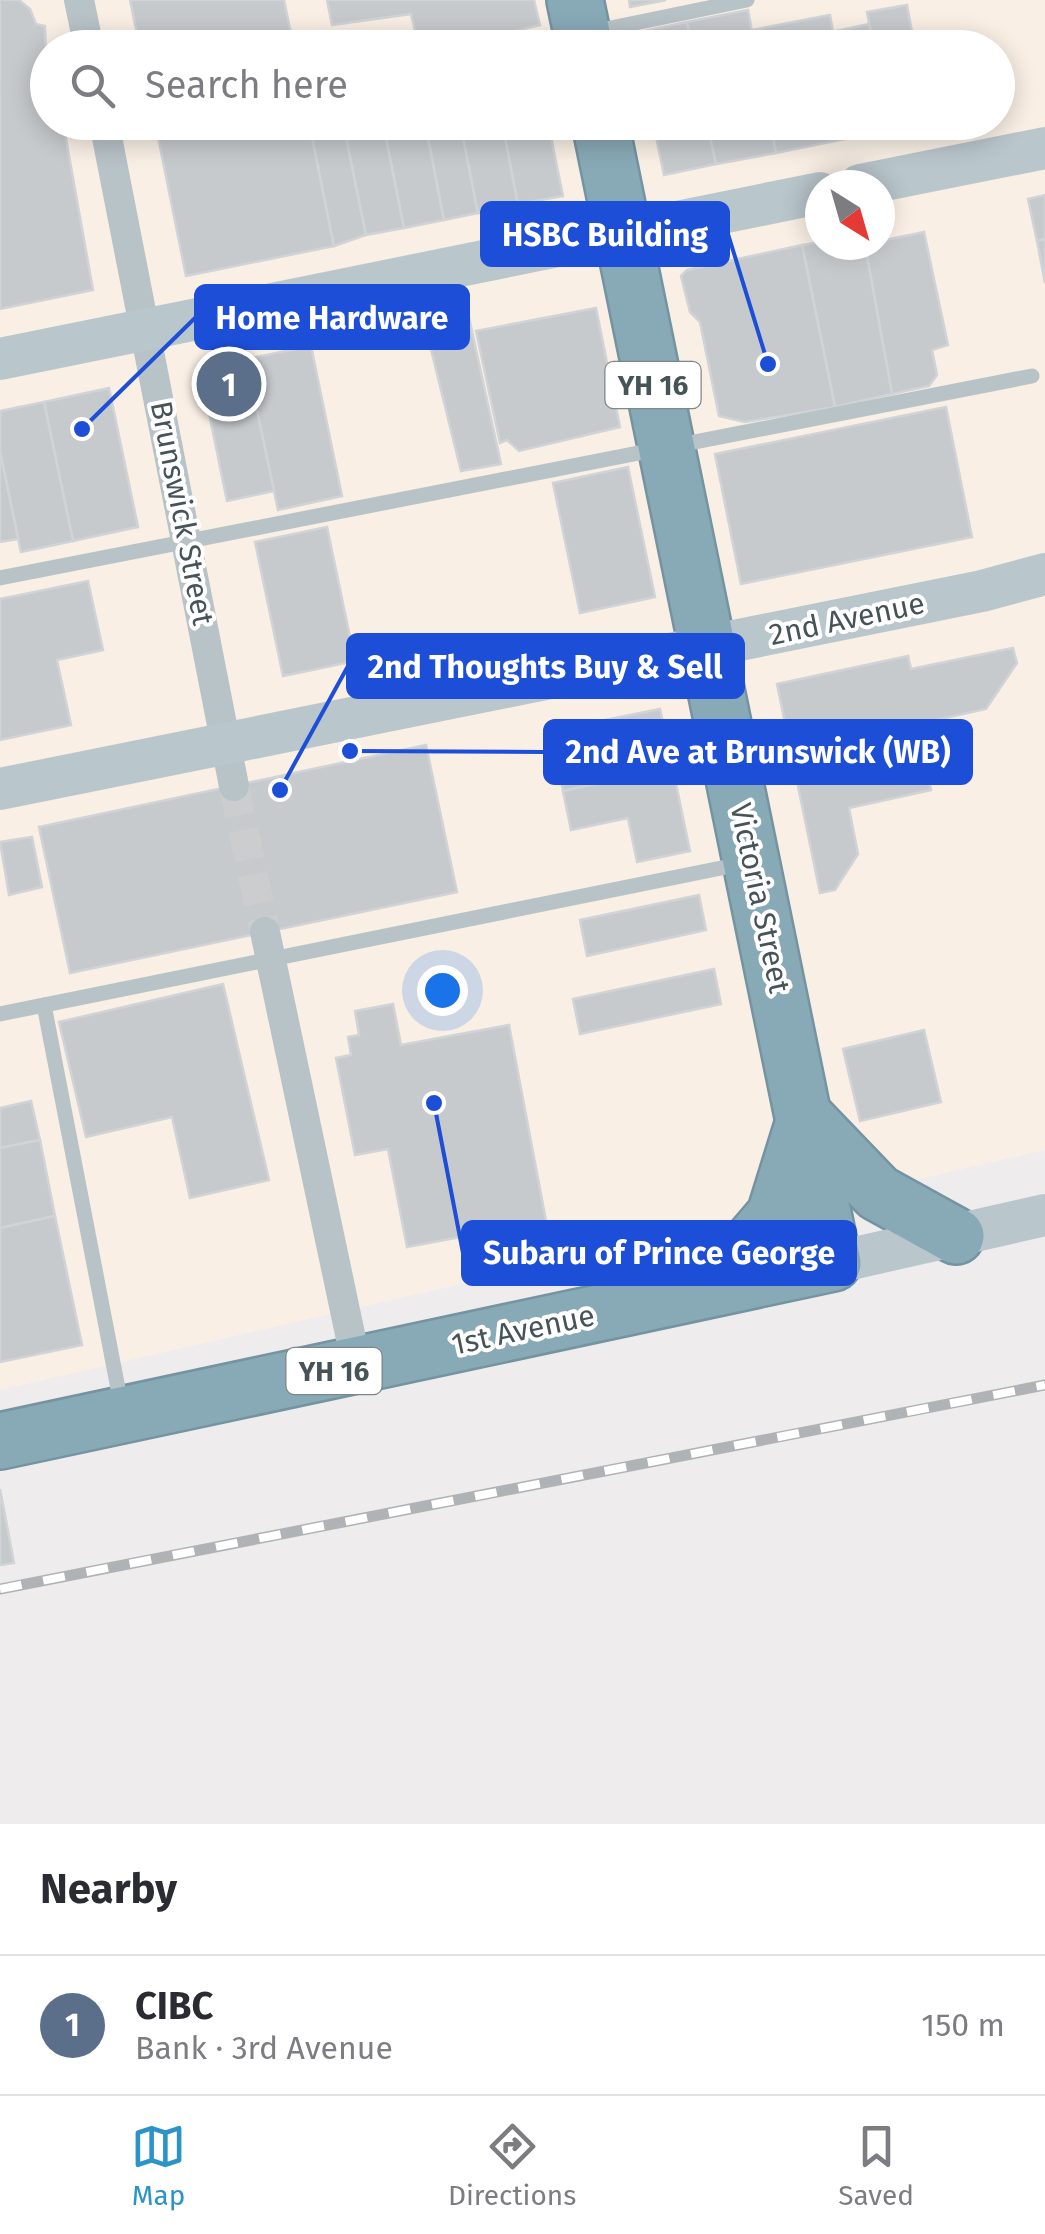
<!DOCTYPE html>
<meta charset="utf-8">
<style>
body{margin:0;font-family:"Fira Sans",sans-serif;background:#f7f7f7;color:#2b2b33}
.compass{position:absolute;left:805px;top:170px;width:90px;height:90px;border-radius:50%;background:#fff;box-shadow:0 5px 25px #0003;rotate:143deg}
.you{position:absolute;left:442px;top:990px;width:35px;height:35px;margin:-25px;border:8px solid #fff;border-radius:50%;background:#1a73e8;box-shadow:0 0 0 15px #1a73e833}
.badge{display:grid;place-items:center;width:65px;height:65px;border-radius:50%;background:#2c93c8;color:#fff;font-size:32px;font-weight:700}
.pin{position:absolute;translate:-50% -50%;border:5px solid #fff;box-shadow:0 2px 10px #0006}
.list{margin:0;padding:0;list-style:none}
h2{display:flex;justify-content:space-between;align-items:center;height:130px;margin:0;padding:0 40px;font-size:42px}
h2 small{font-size:32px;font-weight:400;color:#7c7c81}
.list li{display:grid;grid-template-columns:65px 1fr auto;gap:30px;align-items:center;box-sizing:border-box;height:140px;padding:0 40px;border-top:2px solid #e1e1e2}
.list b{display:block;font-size:38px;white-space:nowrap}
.list p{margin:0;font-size:32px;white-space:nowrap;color:#7c7c81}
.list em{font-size:32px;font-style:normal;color:#7c7c81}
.icon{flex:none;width:55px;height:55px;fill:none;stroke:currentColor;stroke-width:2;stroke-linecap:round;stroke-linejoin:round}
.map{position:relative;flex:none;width:1045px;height:1824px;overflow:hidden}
.search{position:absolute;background:#fff;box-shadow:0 5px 25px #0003;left:30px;right:30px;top:30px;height:110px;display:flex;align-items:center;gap:25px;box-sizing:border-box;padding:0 35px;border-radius:55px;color:#7c7c81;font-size:38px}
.sheet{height:270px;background:#fff}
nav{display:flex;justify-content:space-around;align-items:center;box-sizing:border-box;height:140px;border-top:2px solid #e1e1e2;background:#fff;font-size:28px;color:#7c7c81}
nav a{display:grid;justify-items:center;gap:5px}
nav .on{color:#2c93c8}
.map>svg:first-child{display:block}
.commercial{fill:#f9efe5;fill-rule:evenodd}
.building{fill:#c6cacd;stroke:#d0d4d7;stroke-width:2.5}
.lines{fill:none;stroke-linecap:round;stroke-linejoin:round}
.street-tunnel{stroke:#cccdce;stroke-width:30;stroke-dasharray:30 15;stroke-linecap:butt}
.highway-casing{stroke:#7494a1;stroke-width:60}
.lane{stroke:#b8c3c7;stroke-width:15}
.street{stroke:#b8c3c7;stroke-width:30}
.secondary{stroke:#b9c6cc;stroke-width:42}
.highway{stroke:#88a9b6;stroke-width:55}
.rail-casing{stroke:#afb3b5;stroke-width:11}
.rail{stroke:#fff;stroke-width:8;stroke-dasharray:22;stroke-linecap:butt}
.labels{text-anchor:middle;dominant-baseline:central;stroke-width:8;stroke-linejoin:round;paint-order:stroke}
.shield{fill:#fff;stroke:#7e8789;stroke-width:2.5}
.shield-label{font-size:28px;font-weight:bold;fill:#465357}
.street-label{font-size:30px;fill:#465357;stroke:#fff}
.leader{fill:none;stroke:#1d4ed8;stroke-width:4}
.callout-dot{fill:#1d4ed8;stroke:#fff;stroke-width:4}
.callout{fill:#1d4ed8;stroke:#1d4ed8;stroke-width:4}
.callout-label{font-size:32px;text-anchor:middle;font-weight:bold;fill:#fff}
</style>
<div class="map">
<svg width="1045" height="1824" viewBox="0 0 1045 1824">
<rect width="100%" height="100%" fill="#eeecec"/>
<path class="commercial" d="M 0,0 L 1045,0 L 1045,1150 L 0,1390 ZM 48,48 L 998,48 L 998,122 L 48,122 ZM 820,185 L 880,185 L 880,245 L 820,245 Z"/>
<g class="building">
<polygon points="0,0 19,0 30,9 36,24 45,26 48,122 63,122 93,290 0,309"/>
<polygon points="130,0 284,0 294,48 140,48"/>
<polygon points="327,0 534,0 540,25 443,48 419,48 411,14 332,25"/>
<polygon points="629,0 666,0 630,7"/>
<polygon points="907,5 915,48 874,48 867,12"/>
<polygon points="748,10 755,48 692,48 687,22"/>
<polygon points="830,15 836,48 755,48 752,30"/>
<polygon points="687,22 692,48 638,48 635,33"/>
<polygon points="869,24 874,48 839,48 836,31"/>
<polygon points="155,122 309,122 334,246 186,276"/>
<polygon points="309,122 343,122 366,235 334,246"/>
<polygon points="343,122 383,122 404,228 366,235"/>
<polygon points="383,122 425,122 444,220 404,228"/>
<polygon points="425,122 460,122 478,213 444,220"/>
<polygon points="460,122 502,122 518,204 478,213"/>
<polygon points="502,122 548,122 563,196 518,204"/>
<polygon points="653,122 707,122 716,164 664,175"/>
<polygon points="707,122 770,122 776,153 716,164"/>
<polygon points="770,122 851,122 854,137 776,153"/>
<polygon points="852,122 889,122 891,129 854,137"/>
<polygon points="889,122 925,122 891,129"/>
<polygon points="1045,195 1045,239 1037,241 1028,199"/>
<polygon points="924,232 948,345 932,350 937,375 929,386 892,394 865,245 880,245 880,233 885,240"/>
<polygon points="1045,239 1045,283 1037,241"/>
<polygon points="820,242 865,245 892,394 835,407 802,245"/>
<polygon points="802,245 835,407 745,422 719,416 700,322 690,312 681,276 687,270"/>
<polygon points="596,308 620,427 519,451 507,440 500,443 476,331"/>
<polygon points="468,313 501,464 461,471 424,321"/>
<polygon points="311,346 342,496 278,510 246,359"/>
<polygon points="246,359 274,491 227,501 200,369"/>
<polygon points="109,388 138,527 73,541 44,402"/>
<polygon points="44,402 73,541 21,552 0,451 0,411"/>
<polygon points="946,407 972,537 741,584 715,454"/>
<polygon points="0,451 18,539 0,542"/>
<polygon points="628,467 655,597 580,613 553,483"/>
<polygon points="327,527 355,661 283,676 255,542"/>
<polygon points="88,581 103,650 57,660 71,725 0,740 0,599"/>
<polygon points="1013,648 1017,663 986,709 918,724 931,790 849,808 858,854 835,890 820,893 777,684 908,656 911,669"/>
<polygon points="660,709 670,755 617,766 620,779 563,791 551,731"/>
<polygon points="426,745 457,892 70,973 39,827"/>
<polygon points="670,755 690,851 637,862 628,818 571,830 563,791 620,779 617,766"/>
<polygon points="32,837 42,887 9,895 0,842"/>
<polygon points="699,895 706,930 587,956 580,920"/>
<polygon points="714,969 721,1004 580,1034 573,999"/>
<polygon points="223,984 269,1180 190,1198 172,1117 86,1137 59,1022"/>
<polygon points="393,1004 401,1045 509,1025 546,1221 407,1247 388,1149 355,1155 336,1058 351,1055 348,1037 359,1035 355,1011"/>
<polygon points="924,1030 941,1102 860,1121 843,1049"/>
<polygon points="31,1101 40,1140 0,1148 0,1108"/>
<polygon points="40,1140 55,1216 0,1228 0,1148"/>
<polygon points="55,1216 82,1345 0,1362 0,1228"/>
<polygon points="0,1489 14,1563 0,1565"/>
</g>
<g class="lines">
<polyline class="street-tunnel" points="234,786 265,932"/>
<defs>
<g id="highway">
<polyline points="575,0 585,48"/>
<polyline points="805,1117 878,1193 956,1236"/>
<polyline points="691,1284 745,1250 775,1215 803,1125"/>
<polyline points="0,1441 833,1263 600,122"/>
</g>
</defs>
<use href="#highway" class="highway-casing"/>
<g class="lane">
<polyline points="514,48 747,0"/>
<polyline points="0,578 1032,376"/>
<polyline points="44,1005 121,1404"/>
<polyline points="0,1014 741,864"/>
</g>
<g class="street">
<polyline points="79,0 89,48"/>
<polyline points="104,122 234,786"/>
<polyline points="265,932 357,1367"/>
</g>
<g class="secondary">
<polyline points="860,185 1045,148"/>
<polyline points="0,359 820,193"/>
<polyline points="0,789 982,591 1045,574"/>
<polyline points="833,1263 1045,1215"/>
</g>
<use href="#highway" class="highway"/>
<defs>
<polyline id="rail" points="0,1589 1045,1385"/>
</defs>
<use href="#rail" class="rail-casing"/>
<use href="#rail" class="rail"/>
</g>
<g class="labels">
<g class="shield">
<rect x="605.5" y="362" width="95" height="46" rx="8"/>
<rect x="286.5" y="1348" width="95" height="46" rx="8"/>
</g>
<g class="shield-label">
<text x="653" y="385">YH 16</text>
<text x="334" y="1371">YH 16</text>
</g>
<g class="street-label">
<text transform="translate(182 513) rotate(79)">Brunswick Street</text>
<text transform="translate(847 619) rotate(-12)">2nd Avenue</text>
<text transform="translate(760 898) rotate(78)">Victoria Street</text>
<text transform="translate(523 1330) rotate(-12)">1st Avenue</text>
</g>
</g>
<path class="leader" d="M768 364L728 234M82 429L196 317M280 790L348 666M350 751L545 752M434 1103L463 1253"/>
<g class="callout-dot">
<circle cx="768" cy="364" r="10"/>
<circle cx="82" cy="429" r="10"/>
<circle cx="280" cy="790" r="10"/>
<circle cx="350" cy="751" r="10"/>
<circle cx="434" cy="1103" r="10"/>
</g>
<g class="callout">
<rect x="482" y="203" width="246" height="62" rx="10"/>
<rect x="196" y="286" width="272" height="62" rx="10"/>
<rect x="348" y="635" width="395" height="62" rx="10"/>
<rect x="545" y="721" width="426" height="62" rx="10"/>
<rect x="463" y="1222" width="392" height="62" rx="10"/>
</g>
<g class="callout-label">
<text x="605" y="246">HSBC Building</text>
<text x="332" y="329">Home Hardware</text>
<text x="545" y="678">2nd Thoughts Buy &amp; Sell</text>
<text x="758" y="763">2nd Ave at Brunswick (WB)</text>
<text x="659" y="1264">Subaru of Prince George</text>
</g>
</svg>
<svg class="compass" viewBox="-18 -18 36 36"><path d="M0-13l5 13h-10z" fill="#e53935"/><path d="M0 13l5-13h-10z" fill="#7c7c81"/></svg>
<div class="you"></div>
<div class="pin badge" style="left:229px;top:384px;background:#5c6f8a">1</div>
<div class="search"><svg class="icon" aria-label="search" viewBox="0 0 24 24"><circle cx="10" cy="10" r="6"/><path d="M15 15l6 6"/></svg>Search here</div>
</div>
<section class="sheet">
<h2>Nearby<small></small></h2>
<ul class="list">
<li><span class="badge" style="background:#5c6f8a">1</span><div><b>CIBC</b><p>Bank · 3rd Avenue</p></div><em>150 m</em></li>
</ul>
</section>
<nav>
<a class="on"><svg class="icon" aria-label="map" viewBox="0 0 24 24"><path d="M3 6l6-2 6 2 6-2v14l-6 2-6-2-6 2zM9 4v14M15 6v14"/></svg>Map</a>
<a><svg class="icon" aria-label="directions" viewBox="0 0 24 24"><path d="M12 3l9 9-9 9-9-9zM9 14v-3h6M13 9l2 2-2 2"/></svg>Directions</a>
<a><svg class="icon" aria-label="saved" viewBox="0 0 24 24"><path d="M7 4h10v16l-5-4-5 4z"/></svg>Saved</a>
</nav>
